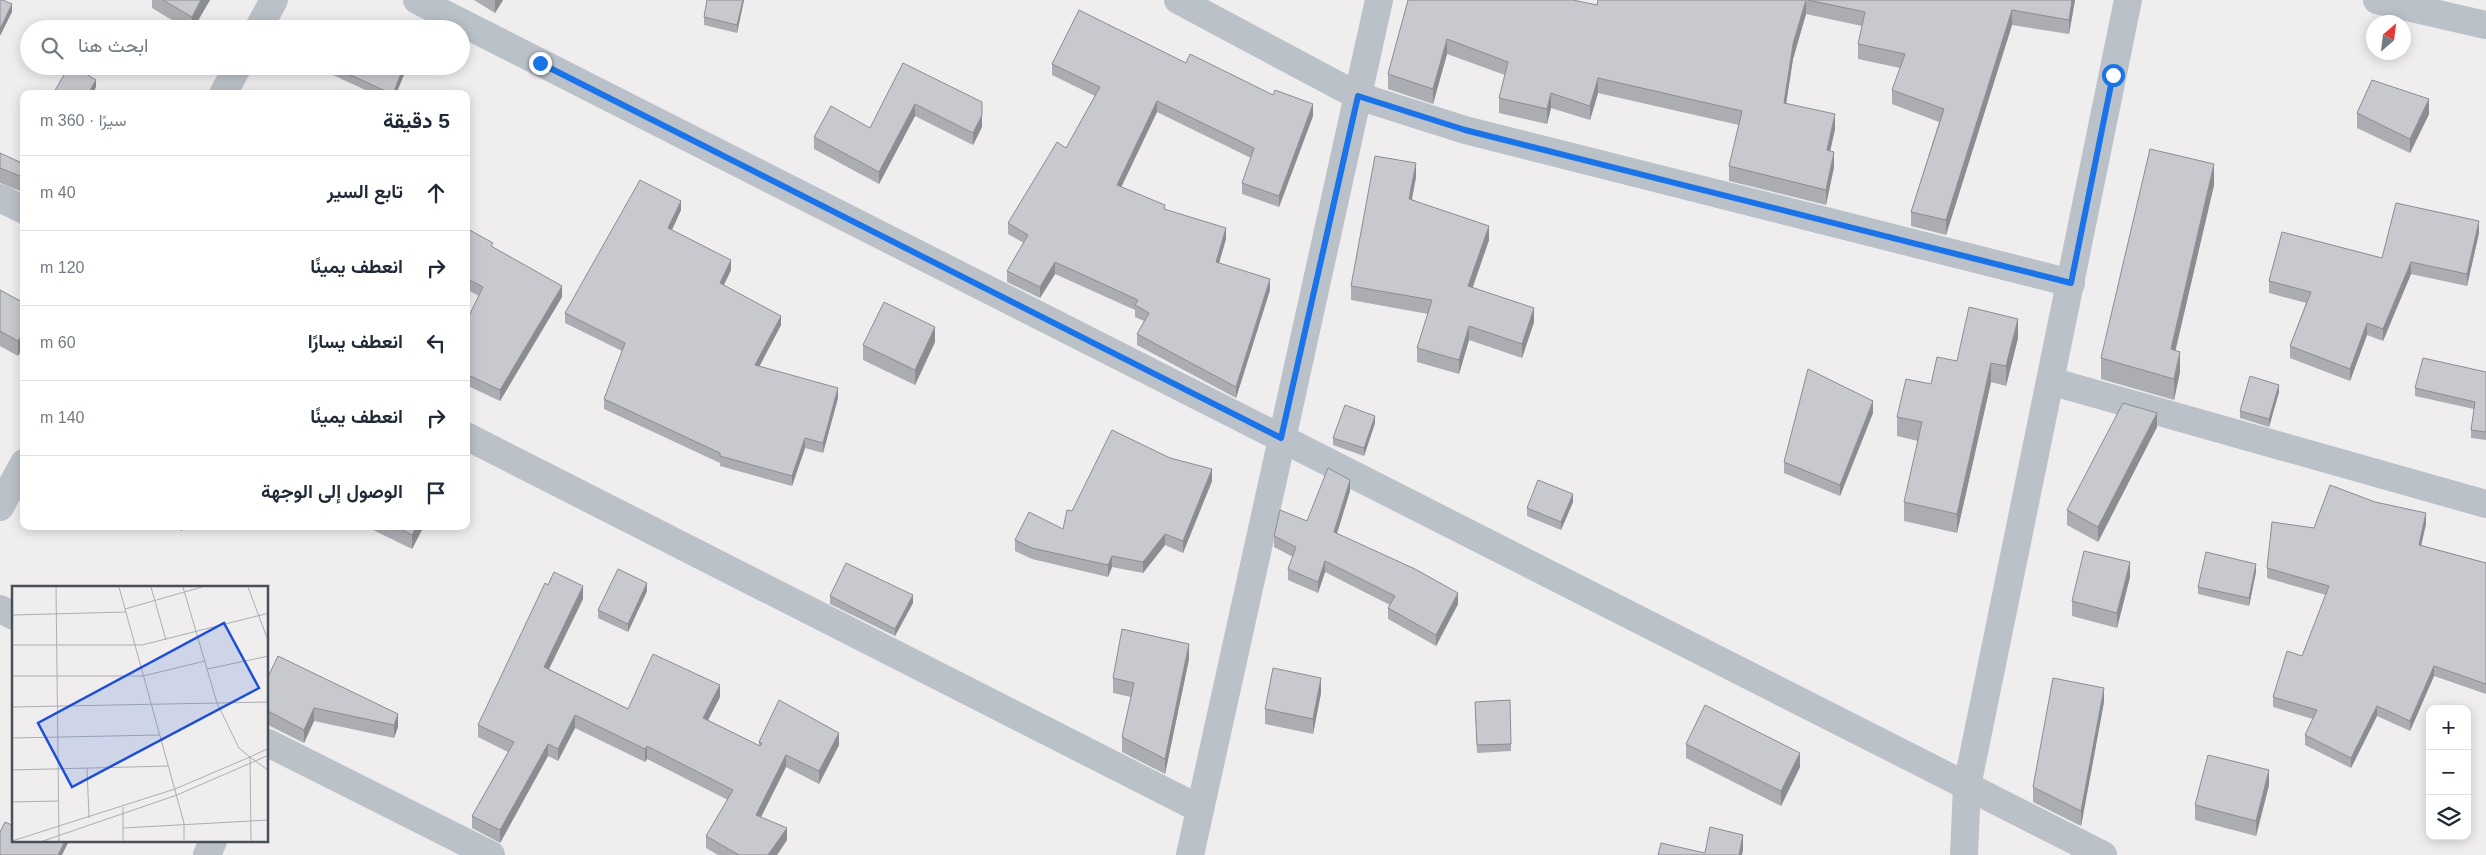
<!DOCTYPE html>
<html lang="ar">
<meta charset="utf-8">
<style>
body{margin:0;font-family:Helvetica,Vazirmatn,sans-serif;background:#f2f2f3;color:#1f2937;direction:rtl}
.controls{position:absolute;right:15px;bottom:15px;display:grid;overflow:hidden;border-radius:10px;box-shadow:0 2px 12px #0003}
.controls button{width:45px;height:45px;display:grid;place-items:center;padding:0;border:0;border-bottom:1px solid #e0e1e3;background:#fff;color:#1f2937;font:25px sans-serif}
.compass{position:absolute;left:2366px;top:15px;width:45px;height:45px;border-radius:50%;background:#fff;box-shadow:0 2px 12px #0003;rotate:28deg}
.stop{position:absolute;width:15px;height:15px;margin:-11px;border:4px solid #1a73e8;border-radius:50%;background:#fff}
.stop.end{background:#1a73e8;border-color:#fff;box-shadow:0 1px 5px #0008}
.list{margin:0;padding:0;list-style:none}
h2{display:flex;justify-content:space-between;align-items:center;height:65px;margin:0;padding:0 20px;font-size:21px}
h2 small{font-size:16px;font-weight:400;color:#747a83}
.list li{display:grid;grid-template-columns:32px 1fr auto;gap:15px;align-items:center;box-sizing:border-box;height:75px;padding:0 20px;border-top:1px solid #e0e1e3}
.list b{display:block;font-size:19px;white-space:nowrap}
.list em{font-size:16px;font-style:normal;color:#747a83}
.icon{flex:none;width:28px;height:28px;fill:none;stroke:currentColor;stroke-width:2;stroke-linecap:round;stroke-linejoin:round}
.map{position:relative;flex:none;width:2486px;height:855px;overflow:hidden;direction:ltr}
.search{position:absolute;background:#fff;box-shadow:0 2px 12px #0003;left:20px;top:20px;width:450px;height:55px;display:flex;align-items:center;gap:12px;box-sizing:border-box;padding:0 18px;border-radius:28px;color:#747a83;font-size:19px}
.panel{position:absolute;background:#fff;box-shadow:0 2px 12px #0003;left:20px;top:90px;width:450px;height:440px;border-radius:10px;direction:rtl}
.map>svg:first-child{display:block}
.lines{fill:none;stroke-linecap:round;stroke-linejoin:round}
.minor{stroke:#bac1c8;stroke-width:28}
.tertiary{stroke:#bac1c8;stroke-width:28}
.wall{fill:#abadb2}
.shaded-wall{fill:#8b8d91}
.building{fill:#c7c9cf;stroke:#8b8d91}
.route{stroke:#1a73e8;stroke-width:6}
.inset-road{fill:none;stroke:#acaeb1;stroke-width:1}
.view{fill:#1d4ed8;fill-opacity:0.15;stroke:#1d4ed8;stroke-width:2.5}
.inset-edge{fill:none;stroke:#475058;stroke-width:2.5}
</style>
<div class="map">
<svg width="2486" height="855" viewBox="0 0 2486 855">
<rect width="100%" height="100%" fill="#efeded"/>
<g class="lines">
<g class="minor">
<polyline points="417,0 2103,855"/>
<polyline points="1178,0 1358,96 1465,130 2071,283"/>
<polyline points="2377,0 2486,25"/>
<polyline points="258,29 274,0"/>
<polyline points="223,94 238,66"/>
<polyline points="0,198 24,210"/>
<polyline points="2050,381 2486,504"/>
<polyline points="466,436 1200,809"/>
<polyline points="0,507 24,463"/>
<polyline points="0,609 14,616"/>
<polyline points="268,743 491,855"/>
<polyline points="207,855 213,841"/>
<polyline points="1190,855 1379,0"/>
</g>
<polyline class="tertiary" points="1964,855 1967,786 2128,0"/>
</g>
<g class="wall">
<polygon points="152,0 210,0 193,29 187,29 152,8"/>
<polygon points="474,0 503,0 495,13"/>
<polygon points="707,0 744,0 737,33 704,25 704,17"/>
<polygon points="1408,0 1597,5 1598,0 2075,0 2069,34 2012,25 1946,235 1911,226 1911,212 1939,122 1892,104 1892,90 1900,68 1858,59 1858,44 1862,26 1806,14 1793,59 1786,103 1835,129 1830,151 1834,167 1826,205 1729,181 1729,166 1739,125 1598,93 1590,120 1551,108 1547,124 1499,113 1499,98 1505,75 1447,54 1433,104 1388,89 1388,74"/>
<polygon points="903,63 982,127 973,145 915,116 879,184 814,149 814,137 870,128"/>
<polygon points="1186,63 1313,116 1279,207 1242,194 1242,183 1251,158 1157,112 1121,187 1165,210 1226,239 1219,263 1270,290 1236,398 1137,345 1137,334 1144,321 1135,317 1135,310 1055,274 1040,298 1007,282 1007,271 1024,243 1008,234 1008,223 1066,148 1095,96 1052,75 1052,64"/>
<polygon points="405,66 405,72 396,94 374,94 333,75 333,67"/>
<polygon points="2357,113 2429,114 2410,153 2357,128"/>
<polygon points="0,153 24,164 24,184 20,191 0,183"/>
<polygon points="1416,177 1412,199 1489,240 1473,287 1534,322 1522,358 1469,340 1459,374 1417,362 1417,348 1428,314 1351,300 1351,286"/>
<polygon points="2214,185 2175,350 2180,372 2174,400 2101,379 2101,358"/>
<polygon points="681,210 672,230 731,270 724,285 781,325 759,366 838,398 823,453 805,448 792,486 720,466 720,463 604,409 604,399 622,351 565,323 565,313"/>
<polygon points="466,228 562,297 500,401 466,385 466,322 479,296 466,289"/>
<polygon points="2479,233 2467,286 2411,274 2383,341 2367,335 2350,381 2290,358 2290,346 2306,303 2269,293 2269,281 2382,258"/>
<polygon points="0,290 24,303 18,356 0,346"/>
<polygon points="2018,338 2006,386 1991,382 1957,533 1904,521 1904,502 1918,441 1897,436 1897,417 1931,384 1957,361"/>
<polygon points="935,342 915,385 863,360 863,345"/>
<polygon points="2486,372 2486,440 2471,438 2471,430 2474,409 2415,396 2415,388"/>
<polygon points="2279,392 2269,427 2240,418 2240,411"/>
<polygon points="1873,413 1840,496 1784,473 1784,462"/>
<polygon points="1375,423 1364,456 1333,445 1333,438"/>
<polygon points="2157,427 2098,542 2067,525 2067,510"/>
<polygon points="1212,481 1183,553 1165,545 1143,573 1112,567 1108,577 1032,559 1015,551 1015,540 1063,529 1072,511"/>
<polygon points="1350,491 1337,533 1458,604 1436,646 1388,619 1388,608 1390,605 1325,572 1318,593 1288,580 1288,569 1293,557 1274,547 1274,536 1307,521"/>
<polygon points="1573,502 1561,530 1527,516 1527,508"/>
<polygon points="2426,524 2421,545 2486,563 2486,694 2434,676 2410,731 2377,716 2351,768 2305,745 2305,735 2313,719 2273,707 2273,697 2302,656 2326,595 2267,578 2267,568 2314,528"/>
<polygon points="169,526 184,526 182,531"/>
<polygon points="371,526 424,526 412,549 371,529"/>
<polygon points="2256,572 2249,606 2198,594 2198,587"/>
<polygon points="2130,577 2117,628 2072,616 2072,601"/>
<polygon points="647,591 628,632 598,618 598,610"/>
<polygon points="830,596 913,603 895,636 830,604"/>
<polygon points="583,599 549,669 628,709 720,697 708,720 759,746 759,742 839,745 819,784 786,767 761,817 787,840 777,855 718,855 706,848 706,836 728,800 647,759 645,762 575,728 558,761 548,756 500,843 472,828 472,816 508,752 478,737 478,725"/>
<polygon points="278,656 398,727 394,738 314,721 304,743 268,725 268,677"/>
<polygon points="1189,659 1165,774 1122,752 1122,737 1131,697 1113,693 1113,678"/>
<polygon points="1321,693 1313,734 1265,724 1265,709"/>
<polygon points="1475,702 1511,744 1511,751 1477,753"/>
<polygon points="2104,702 2081,826 2033,802 2033,787"/>
<polygon points="1686,744 1800,767 1781,806 1686,758"/>
<polygon points="2269,785 2256,836 2195,820 2195,805"/>
</g>
<g class="shaded-wall">
<polygon points="201,0 210,0 193,29 192,29 192,17"/>
<polygon points="495,0 503,0 495,13"/>
<polygon points="743,0 744,0 737,33 737,25"/>
<polygon points="1806,0 1806,14 1793,59 1784,118 1784,103 1793,44"/>
<polygon points="2072,0 2075,0 2069,34 2069,20"/>
<polygon points="12,4 12,12 0,36 0,29"/>
<polygon points="2012,10 2012,25 1946,235 1946,220"/>
<polygon points="1447,39 1447,54 1433,104 1433,89"/>
<polygon points="404,66 405,72 396,94 393,94"/>
<polygon points="1598,78 1598,93 1590,120 1590,106"/>
<polygon points="96,80 96,87 93,94 88,94"/>
<polygon points="1551,93 1551,108 1547,124 1547,109"/>
<polygon points="2429,99 2429,114 2410,153 2410,139"/>
<polygon points="1157,101 1157,112 1117,196 1117,185"/>
<polygon points="915,104 915,116 879,184 879,172"/>
<polygon points="1313,104 1313,116 1279,207 1279,196"/>
<polygon points="1835,114 1835,129 1827,165 1827,150"/>
<polygon points="982,115 982,127 973,145 973,133"/>
<polygon points="1834,152 1834,167 1826,205 1826,190"/>
<polygon points="1416,163 1416,177 1409,213 1409,199"/>
<polygon points="2214,164 2214,185 2171,370 2171,349"/>
<polygon points="24,169 24,184 20,191 20,176"/>
<polygon points="681,201 681,210 668,238 668,228"/>
<polygon points="2479,221 2479,233 2467,286 2467,274"/>
<polygon points="1489,226 1489,240 1468,300 1468,286"/>
<polygon points="1226,228 1226,239 1216,273 1216,262"/>
<polygon points="731,260 731,270 720,293 720,283"/>
<polygon points="1055,262 1055,274 1040,298 1040,287"/>
<polygon points="2411,262 2411,274 2383,341 2383,329"/>
<polygon points="1270,279 1270,290 1236,398 1236,387"/>
<polygon points="562,286 562,297 500,401 500,390"/>
<polygon points="1534,308 1534,322 1522,358 1522,344"/>
<polygon points="781,316 781,325 755,375 755,365"/>
<polygon points="2018,319 2018,338 2006,386 2006,366"/>
<polygon points="2367,323 2367,335 2350,381 2350,369"/>
<polygon points="1469,326 1469,340 1459,374 1459,360"/>
<polygon points="935,327 935,342 915,385 915,370"/>
<polygon points="24,331 24,346 18,356 18,341"/>
<polygon points="2180,352 2180,372 2174,400 2174,379"/>
<polygon points="1991,363 1991,382 1957,533 1957,514"/>
<polygon points="2279,385 2279,392 2269,427 2269,419"/>
<polygon points="838,388 838,398 823,453 823,443"/>
<polygon points="1873,401 1873,413 1840,496 1840,485"/>
<polygon points="2157,413 2157,427 2098,542 2098,527"/>
<polygon points="1375,416 1375,423 1364,456 1364,448"/>
<polygon points="805,438 805,448 792,486 792,476"/>
<polygon points="1212,469 1212,481 1183,553 1183,541"/>
<polygon points="1350,480 1350,491 1334,543 1334,532"/>
<polygon points="1573,494 1573,502 1561,530 1561,522"/>
<polygon points="2426,513 2426,524 2419,555 2419,545"/>
<polygon points="417,526 424,526 412,549 412,535"/>
<polygon points="1165,534 1165,545 1143,573 1143,562"/>
<polygon points="1112,556 1112,567 1108,577 1108,565"/>
<polygon points="1325,561 1325,572 1318,593 1318,582"/>
<polygon points="2130,562 2130,577 2117,628 2117,613"/>
<polygon points="2256,564 2256,572 2249,606 2249,598"/>
<polygon points="647,583 647,591 628,632 628,624"/>
<polygon points="583,586 583,599 544,679 544,667"/>
<polygon points="1458,593 1458,604 1436,646 1436,635"/>
<polygon points="913,595 913,603 895,636 895,629"/>
<polygon points="1189,644 1189,659 1165,774 1165,759"/>
<polygon points="2434,666 2434,676 2410,731 2410,721"/>
<polygon points="1321,678 1321,693 1313,734 1313,719"/>
<polygon points="720,685 720,697 703,730 703,718"/>
<polygon points="2104,688 2104,702 2081,826 2081,811"/>
<polygon points="2377,706 2377,716 2351,768 2351,758"/>
<polygon points="314,708 314,721 304,743 304,730"/>
<polygon points="398,714 398,727 394,738 394,725"/>
<polygon points="575,715 575,728 558,761 558,749"/>
<polygon points="839,733 839,745 819,784 819,771"/>
<polygon points="548,744 548,756 500,843 500,830"/>
<polygon points="647,746 647,759 645,762 645,749"/>
<polygon points="1800,753 1800,767 1781,806 1781,791"/>
<polygon points="786,755 786,767 756,827 756,815"/>
<polygon points="2269,770 2269,785 2256,836 2256,821"/>
<polygon points="787,828 787,840 777,855 768,855"/>
<polygon points="1743,835 1743,850 1742,855 1739,855"/>
<polygon points="65,841 69,841 62,855 58,855"/>
</g>
<g class="building">
<polygon points="0,0 3,0 12,4 0,29"/>
<polygon points="163,0 201,0 192,17"/>
<polygon points="707,0 743,0 737,25 704,17"/>
<polygon points="1408,0 1573,0 1597,5 1598,0 1806,0 1793,44 1784,103 1835,114 1827,150 1834,152 1826,190 1729,166 1742,111 1598,78 1590,106 1551,93 1547,109 1499,98 1508,62 1447,39 1433,89 1388,74"/>
<polygon points="1808,0 2072,0 2069,20 2012,10 1946,220 1911,212 1944,109 1892,90 1905,54 1858,44 1865,12"/>
<polygon points="1079,10 1186,63 1190,54 1273,95 1275,90 1313,104 1279,196 1242,183 1254,148 1157,101 1117,185 1165,205 1164,209 1226,228 1216,262 1270,279 1236,387 1137,334 1149,313 1135,305 1138,300 1055,262 1040,287 1007,271 1028,235 1008,223 1057,142 1066,148 1100,87 1052,64"/>
<polygon points="903,63 982,102 982,115 973,133 915,104 879,172 814,137 831,106 870,128"/>
<polygon points="69,66 73,66 96,80 88,94 53,94"/>
<polygon points="333,66 404,66 393,94 392,94 333,67"/>
<polygon points="2372,80 2429,99 2410,139 2357,113"/>
<polygon points="2150,149 2214,164 2171,349 2180,352 2174,379 2101,358"/>
<polygon points="0,153 24,164 24,169 20,176 0,168"/>
<polygon points="1375,156 1416,163 1409,199 1489,226 1468,286 1534,308 1522,344 1469,326 1459,360 1417,348 1432,300 1351,286"/>
<polygon points="640,180 681,201 668,228 731,260 720,283 781,316 755,365 838,388 823,443 805,438 792,476 720,456 720,453 604,399 625,343 565,313"/>
<polygon points="2396,203 2479,221 2467,274 2411,262 2383,329 2367,323 2350,369 2290,346 2311,292 2269,281 2282,232 2382,258"/>
<polygon points="466,228 493,243 491,246 562,286 500,390 466,374 466,322 483,287 466,278"/>
<polygon points="0,290 24,303 24,331 18,341 0,331"/>
<polygon points="884,302 935,327 915,370 863,345"/>
<polygon points="1969,307 2018,319 2006,366 1991,363 1957,514 1904,502 1922,422 1897,417 1906,379 1931,384 1937,357 1957,361"/>
<polygon points="2423,358 2486,372 2486,432 2471,430 2475,402 2415,388"/>
<polygon points="1808,369 1873,401 1840,485 1784,462"/>
<polygon points="2250,376 2279,385 2269,419 2240,411"/>
<polygon points="2123,403 2157,413 2098,527 2067,510"/>
<polygon points="1345,405 1375,416 1364,448 1333,438"/>
<polygon points="1112,430 1170,458 1212,469 1183,541 1165,534 1143,562 1112,556 1108,565 1032,548 1015,540 1029,512 1063,529 1067,510 1072,511"/>
<polygon points="1328,468 1350,480 1334,532 1415,569 1458,593 1436,635 1388,608 1395,596 1325,561 1318,582 1288,569 1296,547 1274,536 1280,510 1307,521"/>
<polygon points="1538,480 1573,494 1561,522 1527,508"/>
<polygon points="2330,485 2375,502 2426,513 2419,545 2486,563 2486,684 2434,666 2410,721 2377,706 2351,758 2305,735 2317,710 2273,697 2287,651 2302,656 2329,586 2267,568 2272,522 2314,528"/>
<polygon points="395,526 417,526 412,535"/>
<polygon points="2084,551 2130,562 2117,613 2072,601"/>
<polygon points="2206,552 2256,564 2249,598 2198,587"/>
<polygon points="846,563 913,595 895,629 830,596"/>
<polygon points="618,569 647,583 628,624 598,610"/>
<polygon points="554,572 583,586 544,667 628,709 653,654 720,685 703,718 760,746 762,743 759,742 779,700 839,733 819,771 786,755 756,815 787,828 768,855 739,855 706,836 733,790 647,746 645,749 575,715 558,749 548,744 500,830 472,816 514,742 478,725 545,583 548,585"/>
<polygon points="1122,629 1189,644 1165,759 1122,737 1134,683 1113,678"/>
<polygon points="278,656 398,714 394,725 314,708 304,730 268,711 268,677"/>
<polygon points="1273,668 1321,678 1313,719 1265,709"/>
<polygon points="2053,678 2104,688 2081,811 2033,787"/>
<polygon points="1510,700 1511,744 1477,745 1475,702"/>
<polygon points="1705,705 1800,753 1781,791 1686,744"/>
<polygon points="2208,755 2269,770 2256,821 2195,805"/>
<polygon points="5,822 14,826 14,841 65,841 58,855 0,855 0,832"/>
<polygon points="1710,827 1743,835 1739,855 1658,855 1661,843 1705,853"/>
</g>
<g class="lines">
<polyline class="route" points="540,63 1281,438 1358,96 1465,130 2071,283 2113,75"/>
</g>
<g transform="translate(12 586)">
<rect width="256" height="256" fill="#efeded"/>
<path class="inset-road" d="M 44,1 L 47,255M 107,1 L 172,237 L 172,255M 139,1 L 154,54M 171,1 L 205,117 L 227,162 L 238,171 L 257,162M 236,1 L 257,57M 113,23 L 190,1M 0,29 L 114,26M 0,59 L 130,59 L 257,27M 195,83 L 257,70M 0,90 L 131,90 L 193,75M 0,121 L 257,116M 0,152 L 148,149M 238,171 L 239,255M 238,171 L 257,185M 75,182 L 77,232M 0,184 L 157,180M 0,216 L 46,215M 111,221 L 111,255M 111,242 L 257,234M 0,255 L 163,203 L 238,171M 31,255 L 165,209 L 257,169"/>
<path class="view" d="M 212,37 L 247,102 L 60,201 L 26,137 Z"/>
<rect width="256" height="256" class="inset-edge"/>
</g>
</svg>
<div class="controls">
<button>+</button>
<button>−</button>
<button><svg class="icon" aria-label="layers" viewBox="0 0 24 24"><path d="M12 4l9 5-9 5-9-5zM3 14l9 5 9-5"/></svg></button>
</div>
<svg class="compass" viewBox="-18 -18 36 36"><path d="M0-13l5 13h-10z" fill="#e53935"/><path d="M0 13l5-13h-10z" fill="#747a83"/></svg>
<div class="stop" style="left:2113px;top:75px"></div>
<div class="stop end" style="left:540px;top:63px"></div>
<div class="search"><svg class="icon" aria-label="search" viewBox="0 0 24 24"><circle cx="10" cy="10" r="6"/><path d="M15 15l6 6"/></svg>ابحث هنا</div>
<section class="panel">
<h2>5 دقيقة<small>سيرًا · 360 m</small></h2>
<ul class="list">
<li><svg class="icon" aria-label="ahead" viewBox="0 0 24 24"><path d="M12 20V5M6 11l6-6 6 6"/></svg><div><b>تابع السير</b></div><em>40 m</em></li>
<li><svg class="icon" aria-label="right" viewBox="0 0 24 24"><path d="M7 20v-9h11M14 6l5 5-5 5"/></svg><div><b>انعطف يمينًا</b></div><em>120 m</em></li>
<li><svg class="icon" aria-label="left" viewBox="0 0 24 24"><path d="M17 20v-9H6M10 6l-5 5 5 5"/></svg><div><b>انعطف يسارًا</b></div><em>60 m</em></li>
<li><svg class="icon" aria-label="right" viewBox="0 0 24 24"><path d="M7 20v-9h11M14 6l5 5-5 5"/></svg><div><b>انعطف يمينًا</b></div><em>140 m</em></li>
<li><svg class="icon" aria-label="arrive" viewBox="0 0 24 24"><path d="M6 21V4h12l-3 4 3 4H6"/></svg><div><b>الوصول إلى الوجهة</b></div></li>
</ul>
</section>
</div>
